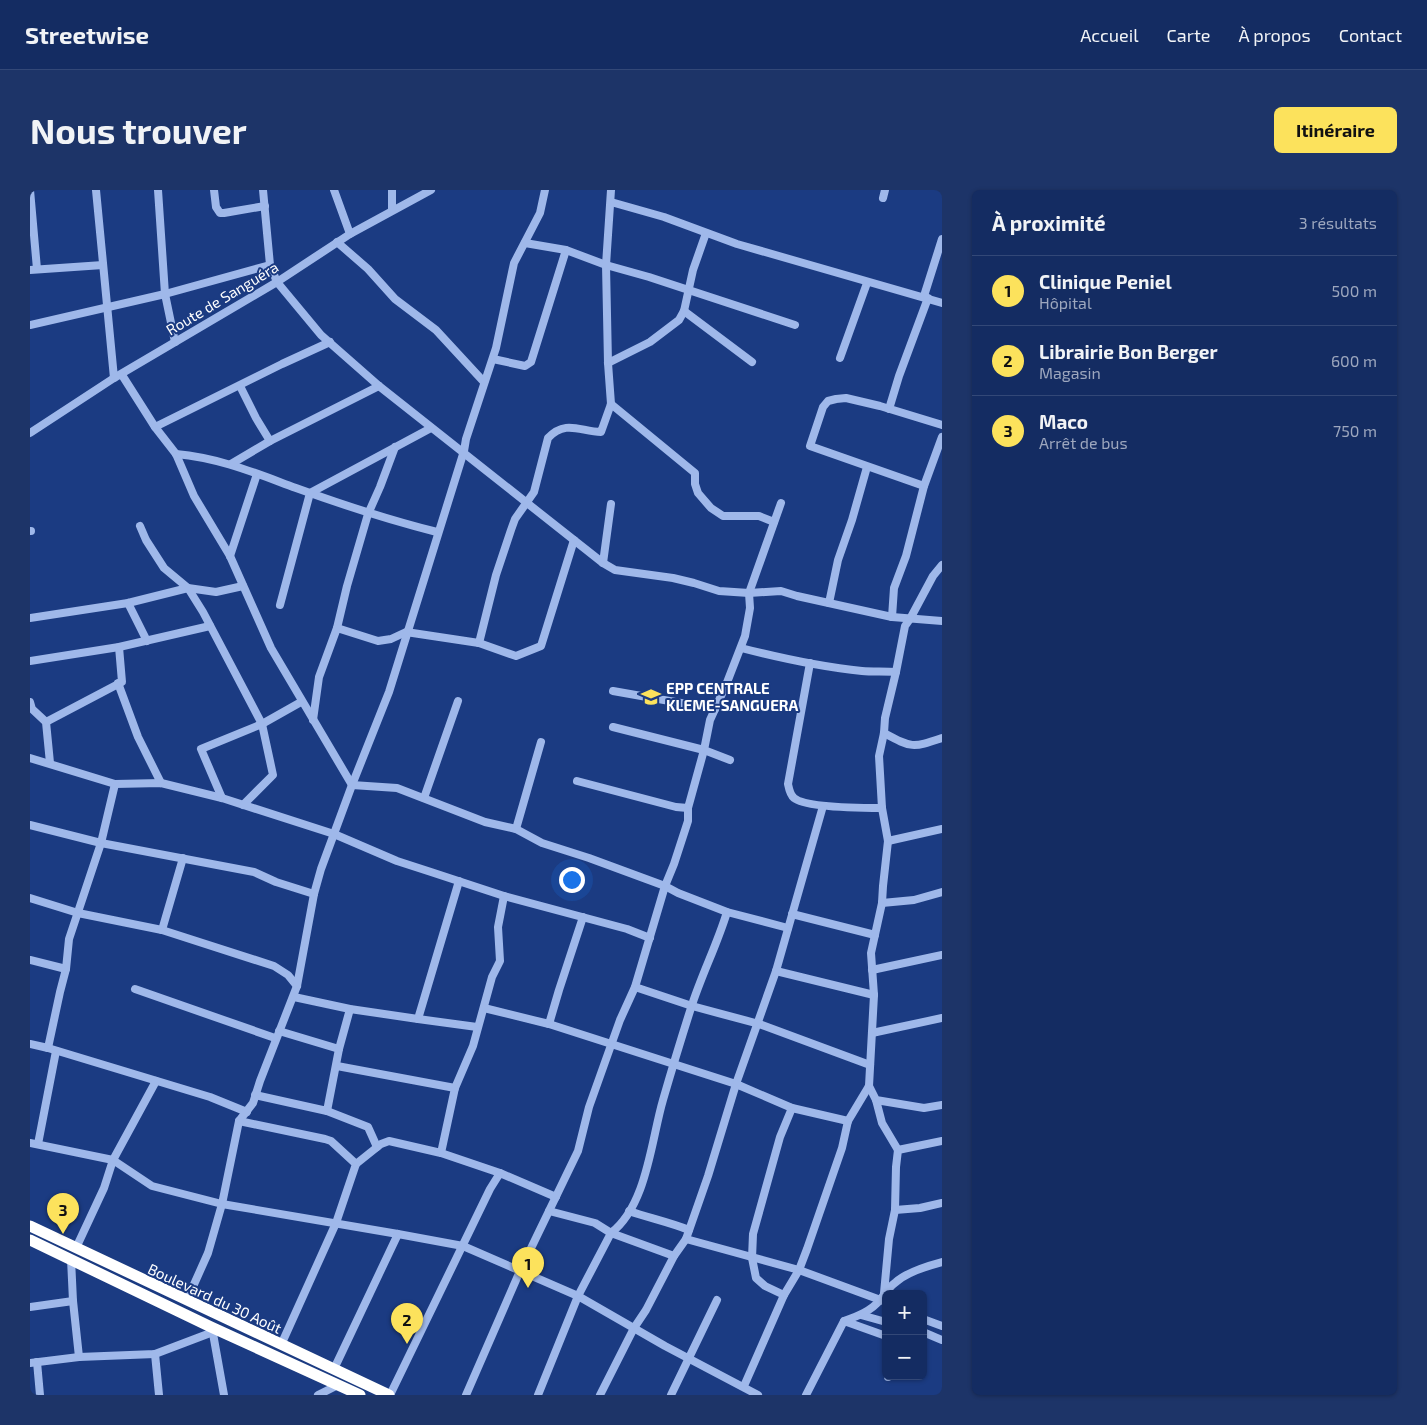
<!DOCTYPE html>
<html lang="fr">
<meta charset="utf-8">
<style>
body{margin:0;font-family:"Exo 2",sans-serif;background:#1d3468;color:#f1f3f6}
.controls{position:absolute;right:15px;bottom:15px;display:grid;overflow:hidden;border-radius:8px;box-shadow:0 1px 4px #0004}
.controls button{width:45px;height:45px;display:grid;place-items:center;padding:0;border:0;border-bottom:1px solid #334877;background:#142c62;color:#f1f3f6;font:25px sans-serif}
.you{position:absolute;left:541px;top:689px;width:18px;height:18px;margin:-12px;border:4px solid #fff;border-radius:50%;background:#1a73e8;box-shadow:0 0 0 8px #1a73e833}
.badge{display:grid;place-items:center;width:32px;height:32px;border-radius:50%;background:#fce25c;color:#111;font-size:16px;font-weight:700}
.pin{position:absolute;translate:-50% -41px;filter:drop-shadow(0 1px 2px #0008)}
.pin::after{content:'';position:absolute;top:26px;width:18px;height:15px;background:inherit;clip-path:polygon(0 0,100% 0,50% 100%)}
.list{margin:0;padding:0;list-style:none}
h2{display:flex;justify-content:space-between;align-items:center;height:65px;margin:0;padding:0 20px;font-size:21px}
h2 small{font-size:16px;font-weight:400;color:#9da7be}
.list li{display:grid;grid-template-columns:32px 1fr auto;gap:15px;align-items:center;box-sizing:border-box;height:70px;padding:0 20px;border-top:1px solid #334877}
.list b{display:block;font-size:19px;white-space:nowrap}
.list p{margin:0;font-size:16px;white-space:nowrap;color:#9da7be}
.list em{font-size:16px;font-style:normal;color:#9da7be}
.map{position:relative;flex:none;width:912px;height:1205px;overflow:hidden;border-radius:8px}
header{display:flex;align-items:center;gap:30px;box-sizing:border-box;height:70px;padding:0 25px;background:#142c62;border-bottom:1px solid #334877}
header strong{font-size:24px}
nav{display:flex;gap:28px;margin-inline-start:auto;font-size:18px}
.intro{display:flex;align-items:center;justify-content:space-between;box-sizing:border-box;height:120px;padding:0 30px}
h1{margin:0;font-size:35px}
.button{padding:12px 22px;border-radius:8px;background:#fce25c;color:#111;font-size:18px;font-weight:700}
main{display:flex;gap:30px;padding:0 30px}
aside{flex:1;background:#142c62;border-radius:8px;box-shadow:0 1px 4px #0004}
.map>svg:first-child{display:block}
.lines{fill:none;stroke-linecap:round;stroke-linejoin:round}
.minor{stroke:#9fb8ea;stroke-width:8}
.highway{stroke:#fff;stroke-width:11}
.labels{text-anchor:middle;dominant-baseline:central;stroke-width:4;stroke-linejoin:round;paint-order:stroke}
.street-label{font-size:15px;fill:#fff;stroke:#1b3b82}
.poi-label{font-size:15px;font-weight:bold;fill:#fff;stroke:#1b3b82;text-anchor:start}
</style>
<header>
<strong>Streetwise</strong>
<nav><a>Accueil</a><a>Carte</a><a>À propos</a><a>Contact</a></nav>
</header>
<div class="intro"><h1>Nous trouver</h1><a class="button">Itinéraire</a></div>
<main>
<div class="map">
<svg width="912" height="1205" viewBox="0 0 912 1205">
<rect width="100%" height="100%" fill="#1b3b82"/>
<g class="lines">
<g class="minor">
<polyline points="0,0 7,79"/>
<polyline points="66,0 84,188"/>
<polyline points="128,0 135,104 145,152"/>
<polyline points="184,0 186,17 190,23 194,23 235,16"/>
<polyline points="233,0 240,75 247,92 291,145 349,196 573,373 585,380 643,388 664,393 689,401 719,403 751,401 767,406 862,427 912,431"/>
<polyline points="304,0 320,44"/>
<polyline points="853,8 855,0"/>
<polyline points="581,12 634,27 707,54 912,113"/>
<polyline points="362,20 362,0"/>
<polyline points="307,52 338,79 365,109 406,140 454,192"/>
<polyline points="495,53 536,60 576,75 619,87 765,135"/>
<polyline points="0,80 73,75"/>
<polyline points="894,106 912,49"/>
<polyline points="654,121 722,172"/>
<polyline points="0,135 135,104 240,75"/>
<polyline points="810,168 837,93"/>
<polyline points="463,169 495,176 501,172 536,60"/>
<polyline points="578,173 620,152 649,130 654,121 663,80 676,43"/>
<polyline points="92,185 125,237 146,264 164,306 200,366 241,458 322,595 367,598 455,632 486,639 512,653 559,668 635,696 648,703 697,722 758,738"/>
<polyline points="210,196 226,228 240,251"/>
<polyline points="581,214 665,283 665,294 668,303 681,318 693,326 729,326 744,332"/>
<polyline points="859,219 869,186 898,108"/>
<polyline points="125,237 252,174 300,152"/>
<polyline points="0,243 84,188 247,92 320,44 401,0"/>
<path d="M 146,264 C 190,268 225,283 266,298 C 313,315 359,330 407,342"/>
<polyline points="201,274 240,251 349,196"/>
<polyline points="894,296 780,256 793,217 798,211 806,209 816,208 850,216 912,235"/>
<polyline points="110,336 116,350 134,378 158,398 173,422 232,534 243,585 213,615"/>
<polyline points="0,341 1,341"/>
<polyline points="200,366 227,284"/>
<polyline points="573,373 581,314"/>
<polyline points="98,413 117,451"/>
<polyline points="799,413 808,370 822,330 837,277"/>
<polyline points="250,415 280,303 401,238"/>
<polyline points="862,427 864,398 876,366 894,296 912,247"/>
<polyline points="0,428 98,413 158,398 186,402 213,396"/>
<polyline points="307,438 317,396 338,324 350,297 365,257"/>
<path d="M 449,453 L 466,385 L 481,340 L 485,329 L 504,302 L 518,248 C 536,229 551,242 571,242 L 581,214 L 578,173 L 576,75 L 581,0"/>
<path d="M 711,458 C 750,468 791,477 832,481 C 843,482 855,481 866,482"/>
<polyline points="0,471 89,457 180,436"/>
<path d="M 780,473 L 758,594 C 759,599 760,605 764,608 C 776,618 835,618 852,618"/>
<polyline points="88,493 108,547 131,593"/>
<polyline points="583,501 685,519"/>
<polyline points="0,512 2,519 16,532 20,573"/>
<polyline points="283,530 289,487 307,438 348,451 361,449 376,442 449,453 486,466 511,456 544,350"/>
<polyline points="16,532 92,492 89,457"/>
<path d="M 854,543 C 882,558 882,558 912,548"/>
<polyline points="0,568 85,594 131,593 192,608 304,644 367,671 401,682 474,706 597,739 620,748"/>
<polyline points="700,570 674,560 680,530 696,495 715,446 720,418 719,403 751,313"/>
<polyline points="547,591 646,617 658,618"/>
<polyline points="192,608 171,559 232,534 271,512"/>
<polyline points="394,608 428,511"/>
<polyline points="0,635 71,653 224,682 246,692 284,704"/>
<polyline points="486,639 511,552"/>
<polyline points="858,651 912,639"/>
<polyline points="0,708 48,723 132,740 244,776 258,785 267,796"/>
<polyline points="852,713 884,710 912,702"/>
<polyline points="762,724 845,745"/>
<polyline points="553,727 529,800 519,834 706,894 746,781 793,616"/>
<polyline points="132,740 153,668"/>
<polyline points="0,770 36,779"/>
<polyline points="842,780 912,765"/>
<polyline points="746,781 844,805"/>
<polyline points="605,797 662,816 729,834 840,875"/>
<polyline points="105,799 245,848"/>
<polyline points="264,807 320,819 388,829 429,691"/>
<polyline points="454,818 519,834"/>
<polyline points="388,829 447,837"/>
<polyline points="249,841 309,859"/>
<polyline points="842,843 912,828"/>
<polyline points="0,854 18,858 180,907 217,922"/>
<polyline points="18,858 30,802 36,779 39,749 71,653 85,594"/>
<polyline points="307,876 425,898"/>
<polyline points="839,896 846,910 894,918 912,915"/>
<polyline points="225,905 297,921 309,859 320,819"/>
<polyline points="846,910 852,933 868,960"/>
<polyline points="297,921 338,937 347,957"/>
<polyline points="209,931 295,949 301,951 326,974 306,1033 251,1155"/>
<polyline points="0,953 83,970 122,996 192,1014 368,1044 433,1056 548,1106 635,1156 728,1205"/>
<polyline points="8,954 26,861"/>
<polyline points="326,974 351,954 359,951 411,963"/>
<polyline points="470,983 411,963 425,898 443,856 462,787 470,771 468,737 474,706"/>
<polyline points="865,1020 890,1018 912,1013"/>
<polyline points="519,1021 565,1033 581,1043 644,1066"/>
<path d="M 599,1021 C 619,1028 639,1032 659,1040"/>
<polyline points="656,1049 769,1080 856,1112"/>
<polyline points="46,1058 74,998 83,970 126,891"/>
<polyline points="41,1069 43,1111 49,1167"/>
<polyline points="854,1103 859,1049 865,1020 866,977 868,960 912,951"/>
<polyline points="754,1105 735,1096 726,1088 722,1068 723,1044 750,947 762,918"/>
<polyline points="157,1110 178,1063 192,1014 209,931 223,913 230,891 267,796 284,704 291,679 322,595 359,502 434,261 436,249 466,158 484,73 510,23 515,0"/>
<polyline points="0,1117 43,1111"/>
<polyline points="831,1125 856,1132"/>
<polyline points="893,1129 912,1136"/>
<polyline points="814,1131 856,1146"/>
<polyline points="182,1138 194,1205"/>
<polyline points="893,1142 912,1150"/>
<polyline points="125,1164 129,1205"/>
<polyline points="7,1172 10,1205"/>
<polyline points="0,1173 49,1167 125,1164 183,1142"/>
<polyline points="304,1179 368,1044"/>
<polyline points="858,1187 858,1186"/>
<polyline points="714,1196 754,1105 769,1080 777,1059 812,958 818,931 839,896 844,805 841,763 852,713 853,696 858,651 852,618 849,566 854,543 855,528 866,482 875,436 880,429 903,386 912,375"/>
<polyline points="288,1205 308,1195"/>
<polyline points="360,1205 460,999 470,983 526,1007"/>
<polyline points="436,1205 490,1081 548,961 559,917 590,830 605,797 635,696 644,674 658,631 658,618 674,560 583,537"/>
<path d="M 508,1205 L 548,1106 L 581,1043 C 617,1015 621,951 633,910 C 642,879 651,849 661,818 C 671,786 687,755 697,722"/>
<polyline points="570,1205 604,1138 616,1120 644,1066 656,1049 678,986 706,894 762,918 818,931"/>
<polyline points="641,1205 687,1110"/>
<path d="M 776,1205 L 814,1131 C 828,1126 841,1121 850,1110 C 855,1103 859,1097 866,1092 C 877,1082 897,1076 912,1072"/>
</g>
<g class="highway">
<polyline points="0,1036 359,1205"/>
<polyline points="0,1050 181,1137 330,1205"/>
</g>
</g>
<defs>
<symbol id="school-bare" viewBox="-9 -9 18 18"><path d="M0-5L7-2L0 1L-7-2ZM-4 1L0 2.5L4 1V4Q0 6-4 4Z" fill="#fce25c" stroke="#1b3b82" stroke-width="2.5" paint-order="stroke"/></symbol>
</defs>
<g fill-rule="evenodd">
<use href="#school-bare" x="607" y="493" width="28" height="28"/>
</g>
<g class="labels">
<g class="street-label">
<text transform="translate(192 108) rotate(-31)">Route de Sanguéra</text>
<text transform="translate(185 1108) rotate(25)">Boulevard du 30 Août</text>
</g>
<g class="poi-label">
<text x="636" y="498">EPP CENTRALE<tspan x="636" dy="17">KLEME-SANGUERA</tspan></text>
</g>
</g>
</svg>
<div class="controls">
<button>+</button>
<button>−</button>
</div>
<div class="you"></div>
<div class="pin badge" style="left:498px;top:1098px">1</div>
<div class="pin badge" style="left:377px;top:1154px">2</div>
<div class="pin badge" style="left:33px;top:1044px">3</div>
</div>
<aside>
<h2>À proximité<small>3 résultats</small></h2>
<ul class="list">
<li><span class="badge">1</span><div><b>Clinique Peniel</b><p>Hôpital</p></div><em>500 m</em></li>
<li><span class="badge">2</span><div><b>Librairie Bon Berger</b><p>Magasin</p></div><em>600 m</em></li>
<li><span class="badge">3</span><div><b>Maco</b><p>Arrêt de bus</p></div><em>750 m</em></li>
</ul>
</aside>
</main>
